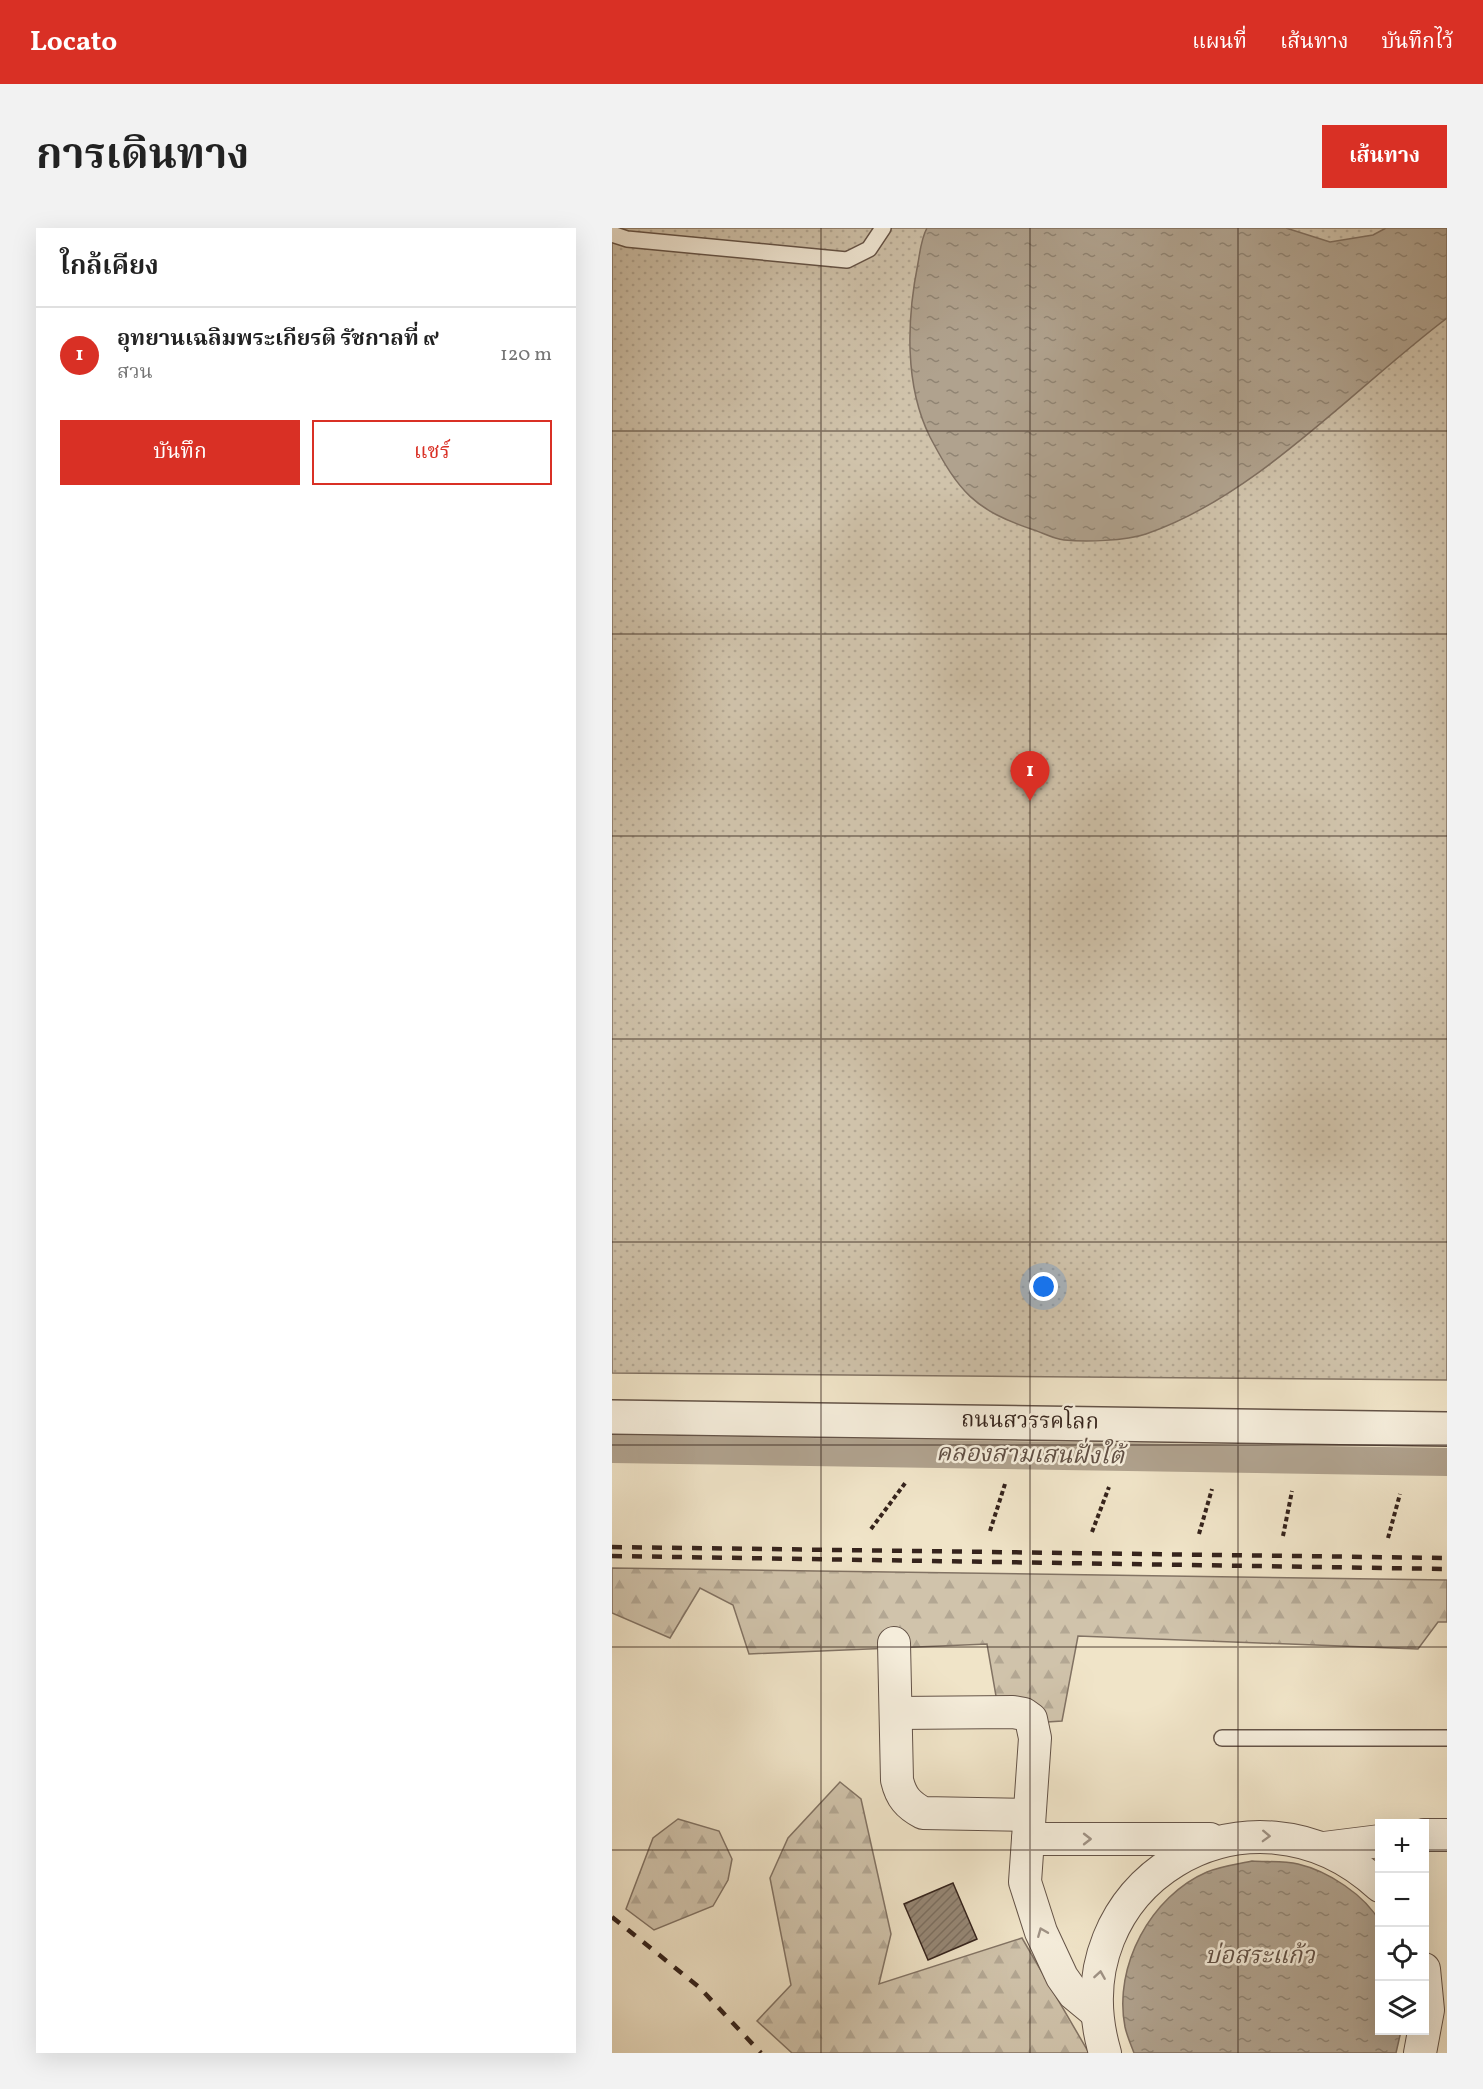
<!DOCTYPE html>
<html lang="th">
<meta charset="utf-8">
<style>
body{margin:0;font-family:Vollkorn,"Noto Serif Thai",serif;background:#f2f2f2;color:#222}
.controls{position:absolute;right:18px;bottom:18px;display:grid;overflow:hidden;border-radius:0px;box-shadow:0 6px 24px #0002}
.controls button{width:54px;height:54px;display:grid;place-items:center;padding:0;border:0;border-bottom:2px solid #e0e0e0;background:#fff;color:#222;font:30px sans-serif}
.you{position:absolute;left:432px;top:1059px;width:21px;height:21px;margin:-15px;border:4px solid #fff;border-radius:50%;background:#1a73e8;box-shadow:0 0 0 9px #1a73e833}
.badge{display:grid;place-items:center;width:39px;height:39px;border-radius:50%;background:#d93025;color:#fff;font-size:20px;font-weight:700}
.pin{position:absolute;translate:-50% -50px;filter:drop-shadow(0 2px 3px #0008)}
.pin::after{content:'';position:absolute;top:32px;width:21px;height:18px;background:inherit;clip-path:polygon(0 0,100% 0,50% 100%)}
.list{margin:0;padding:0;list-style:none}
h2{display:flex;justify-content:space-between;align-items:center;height:78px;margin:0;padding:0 24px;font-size:26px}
h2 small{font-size:20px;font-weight:400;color:#767676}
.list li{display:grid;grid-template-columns:39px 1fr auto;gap:18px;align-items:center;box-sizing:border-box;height:96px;padding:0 24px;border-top:2px solid #e0e0e0}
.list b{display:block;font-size:22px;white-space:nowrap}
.list p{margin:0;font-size:20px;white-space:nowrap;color:#767676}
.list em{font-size:20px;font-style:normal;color:#767676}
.actions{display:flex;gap:12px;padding:18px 24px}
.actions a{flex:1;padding:14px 0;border:2px solid #d93025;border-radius:0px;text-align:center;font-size:21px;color:#d93025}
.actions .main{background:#d93025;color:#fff}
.icon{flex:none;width:33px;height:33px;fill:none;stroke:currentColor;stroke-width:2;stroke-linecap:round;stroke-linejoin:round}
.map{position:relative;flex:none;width:835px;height:1825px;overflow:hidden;border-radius:0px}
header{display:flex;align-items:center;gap:36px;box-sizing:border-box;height:84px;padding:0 30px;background:#d93025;color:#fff}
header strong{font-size:28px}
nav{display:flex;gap:33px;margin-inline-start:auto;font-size:21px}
.intro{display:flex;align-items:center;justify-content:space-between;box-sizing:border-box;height:144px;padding:0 36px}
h1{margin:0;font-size:42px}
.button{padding:15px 27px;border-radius:0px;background:#d93025;color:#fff;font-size:21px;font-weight:700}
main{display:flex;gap:36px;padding:0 36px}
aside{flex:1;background:#fff;border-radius:0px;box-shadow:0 6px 24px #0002}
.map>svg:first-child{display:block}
.green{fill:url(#green-dots);stroke:#827364;stroke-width:1.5}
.forest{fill:url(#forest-firs);stroke:#827364;stroke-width:1.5}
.water{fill:url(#water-ripples);stroke:#7f6f60;stroke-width:1.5}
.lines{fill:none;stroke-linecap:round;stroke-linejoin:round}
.canal{stroke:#b0a28e;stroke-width:28}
.building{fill:url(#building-hatch);stroke:#35231c;stroke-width:1.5}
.service-casing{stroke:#645347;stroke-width:18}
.minor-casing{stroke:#645347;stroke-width:34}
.tertiary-casing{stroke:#645347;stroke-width:36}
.path{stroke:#35231c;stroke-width:4;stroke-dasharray:4.5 3;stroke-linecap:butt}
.service{stroke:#f5eddb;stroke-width:15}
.minor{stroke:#f5eddb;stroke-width:32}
.tertiary{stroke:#f5eddb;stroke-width:33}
.rail{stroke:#35231c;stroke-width:4.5;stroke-dasharray:10 10;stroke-linecap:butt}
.oneway{stroke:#9f9285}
.grid{fill:none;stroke:#35231c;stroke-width:1.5;stroke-opacity:0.55}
.labels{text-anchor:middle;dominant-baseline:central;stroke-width:5;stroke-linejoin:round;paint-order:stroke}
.street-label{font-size:22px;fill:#35231c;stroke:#f5eddb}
.water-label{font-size:24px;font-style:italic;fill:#604f44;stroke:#f5eddb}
</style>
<header>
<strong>Locato</strong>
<nav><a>แผนที่</a><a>เส้นทาง</a><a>บันทึกไว้</a></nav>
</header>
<div class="intro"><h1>การเดินทาง</h1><a class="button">เส้นทาง</a></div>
<main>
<aside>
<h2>ใกล้เคียง<small></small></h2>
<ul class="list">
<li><span class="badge">1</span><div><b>อุทยานเฉลิมพระเกียรติ รัชกาลที่ ๙</b><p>สวน</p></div><em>120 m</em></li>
</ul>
<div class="actions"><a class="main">บันทึก</a><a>แชร์</a></div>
</aside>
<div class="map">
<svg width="835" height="1825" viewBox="0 0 835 1825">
<defs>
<pattern id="green-dots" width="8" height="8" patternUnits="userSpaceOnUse" patternTransform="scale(1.5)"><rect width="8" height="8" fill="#d0c3ab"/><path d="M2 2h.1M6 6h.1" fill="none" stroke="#b3a793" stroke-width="1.8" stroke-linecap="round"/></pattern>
<pattern id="forest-firs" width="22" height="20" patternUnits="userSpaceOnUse" patternTransform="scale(1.5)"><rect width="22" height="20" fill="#d0c3ab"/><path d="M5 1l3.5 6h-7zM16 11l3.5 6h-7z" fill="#b3a793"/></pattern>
<pattern id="water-ripples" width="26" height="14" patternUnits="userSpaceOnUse" patternTransform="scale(1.5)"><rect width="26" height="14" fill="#b0a28e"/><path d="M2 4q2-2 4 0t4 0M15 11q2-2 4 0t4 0" fill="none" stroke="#908473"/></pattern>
<pattern id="building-hatch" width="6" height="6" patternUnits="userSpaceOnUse" patternTransform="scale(1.5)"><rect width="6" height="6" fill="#968775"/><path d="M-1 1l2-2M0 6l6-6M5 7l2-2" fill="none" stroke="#7b6e5f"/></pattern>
</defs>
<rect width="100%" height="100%" fill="#f0e4c8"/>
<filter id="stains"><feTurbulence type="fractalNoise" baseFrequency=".00333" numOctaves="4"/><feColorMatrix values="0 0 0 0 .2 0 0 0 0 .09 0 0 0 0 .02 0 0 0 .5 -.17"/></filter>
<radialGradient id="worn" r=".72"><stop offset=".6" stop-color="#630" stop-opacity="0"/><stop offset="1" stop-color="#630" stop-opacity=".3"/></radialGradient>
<polygon class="green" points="0,0 835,0 835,1152 0,1145"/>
<g class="forest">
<polygon points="0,1340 835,1352 835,1394 826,1394 806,1421 466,1408 450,1493 389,1497 375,1416 137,1426 121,1377 88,1360 58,1410 0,1385"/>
<polygon points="228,1554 249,1571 279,1706 267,1756 410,1710 477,1825 180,1825 145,1793 179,1757 158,1650 176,1610"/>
<polygon points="66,1591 107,1603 120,1631 116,1652 101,1678 42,1702 14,1681 41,1610"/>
</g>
<g class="water">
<path d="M 315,0 L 674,0 L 718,14 L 761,7 L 774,0 L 835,0 L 835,90 C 742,160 645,268 534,306 C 513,313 474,314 452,312 C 442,311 431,305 422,302 C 362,282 347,264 318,209 C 292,157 295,90 306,35 C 308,24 309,11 315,0 Z"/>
<path d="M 640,1633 C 655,1634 672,1633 686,1636 C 716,1643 753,1667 768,1694 L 768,1802 L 789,1803 L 784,1825 L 522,1825 C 519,1817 515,1808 513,1799 C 501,1738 539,1668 595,1644 C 609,1638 626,1636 640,1633 Z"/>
</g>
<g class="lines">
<polyline class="canal" points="0,1221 835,1234"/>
</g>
<polygon class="building" points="341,1655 365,1711 316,1732 292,1676"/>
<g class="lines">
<defs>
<g id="service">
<polyline points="0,6 15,11 235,32 257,21 271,0"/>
<polyline points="610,1510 835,1510"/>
</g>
<g id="minor">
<path d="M 282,1415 L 285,1552 C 289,1569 296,1577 311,1585 L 417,1587"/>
<polyline points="285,1485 401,1484 412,1486 419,1491 423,1510 413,1654 429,1704 450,1749 462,1766 485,1785"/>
<polyline points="812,1607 835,1607"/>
<polyline points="416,1611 598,1611"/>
<polyline points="712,1620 768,1613"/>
<path d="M 493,1825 C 443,1656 638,1538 768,1658"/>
<polyline points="808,1825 816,1782 812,1741"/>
</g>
<polyline id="tertiary" points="0,1189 835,1201"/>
</defs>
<use href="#service" class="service-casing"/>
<use href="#minor" class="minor-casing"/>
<use href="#tertiary" class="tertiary-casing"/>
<g class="path">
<polyline points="259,1301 294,1254"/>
<polyline points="378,1303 393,1256"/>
<polyline points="480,1304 497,1259"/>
<polyline points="587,1306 600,1261"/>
<polyline points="671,1308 680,1263"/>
<polyline points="776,1310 788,1266"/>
</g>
<use href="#service" class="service"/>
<use href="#minor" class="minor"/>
<use href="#tertiary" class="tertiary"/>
<g class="rail">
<polyline points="0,1319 835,1330"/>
<polyline points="0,1328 835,1341"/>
<polyline points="0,1689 87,1759 149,1825"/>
</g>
</g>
<defs><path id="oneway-chevron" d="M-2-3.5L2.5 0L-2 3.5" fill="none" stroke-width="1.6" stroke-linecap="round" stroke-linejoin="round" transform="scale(1.5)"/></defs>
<g class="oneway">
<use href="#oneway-chevron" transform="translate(654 1608) rotate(2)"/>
<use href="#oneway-chevron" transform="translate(475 1611)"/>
<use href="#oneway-chevron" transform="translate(430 1704) rotate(-112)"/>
<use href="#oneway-chevron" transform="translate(488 1747) rotate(-81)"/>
</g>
<path class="grid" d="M 209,0 L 209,1825M 418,0 L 418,1825M 626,0 L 626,1825M 0,203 L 835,203M 0,406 L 835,406M 0,608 L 835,608M 0,811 L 835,811M 0,1014 L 835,1014M 0,1217 L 835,1217M 0,1419 L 835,1419M 0,1622 L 768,1622M 812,1622 L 835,1622"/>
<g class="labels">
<g class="street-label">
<text transform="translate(418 1194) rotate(1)">ถนนสวรรคโลก</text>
</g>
<g class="water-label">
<text transform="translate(418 1228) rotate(1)">คลองสามเสนฝั่งใต้</text>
<text x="648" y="1729">บ่อสระแก้ว</text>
</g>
</g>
<rect width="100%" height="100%" filter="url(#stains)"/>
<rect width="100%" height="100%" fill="url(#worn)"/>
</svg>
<div class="controls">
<button>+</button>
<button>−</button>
<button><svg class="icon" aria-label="locate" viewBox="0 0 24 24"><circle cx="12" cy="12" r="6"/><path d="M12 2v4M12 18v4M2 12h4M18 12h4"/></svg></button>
<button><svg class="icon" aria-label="layers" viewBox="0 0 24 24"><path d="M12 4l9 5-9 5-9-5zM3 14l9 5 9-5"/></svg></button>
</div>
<div class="you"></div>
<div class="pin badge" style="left:418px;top:573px">1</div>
</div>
</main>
